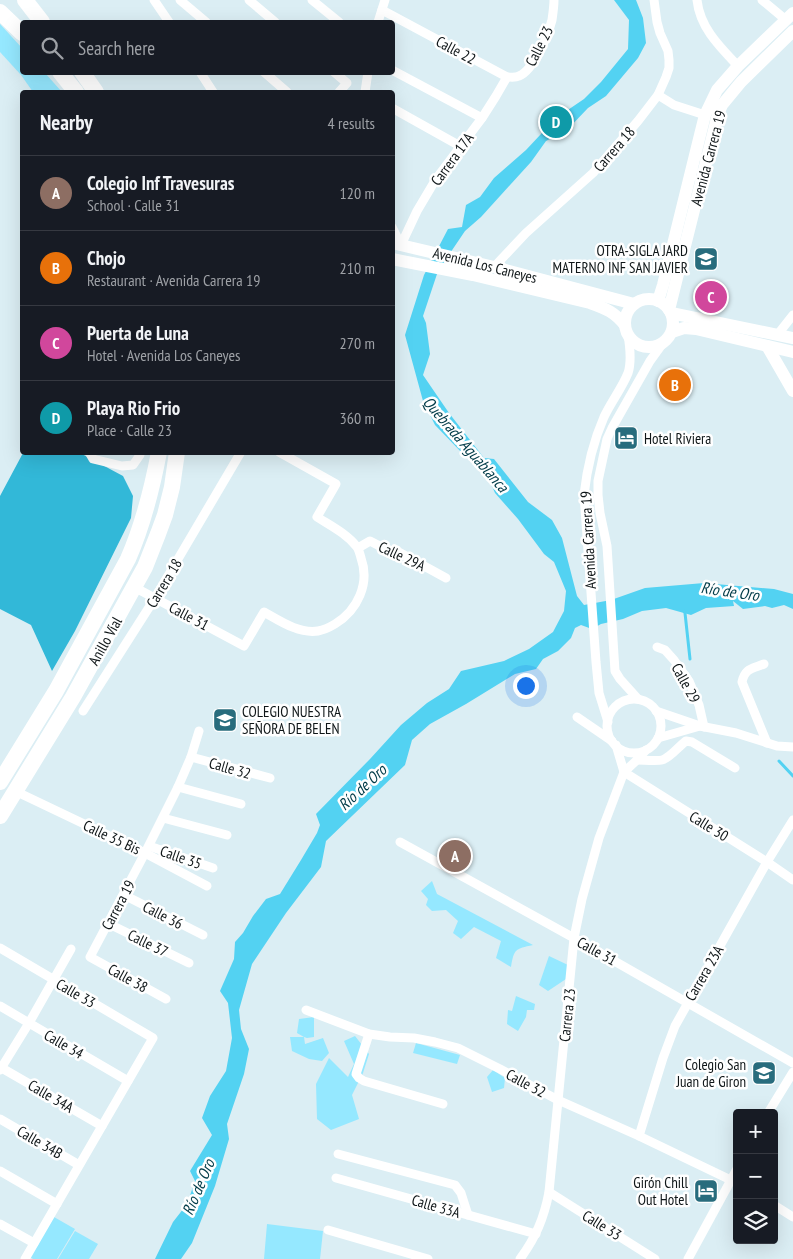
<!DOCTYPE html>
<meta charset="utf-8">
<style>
body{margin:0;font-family:"PT Sans Narrow",sans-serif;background:#20242c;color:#f1f3f6}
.controls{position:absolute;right:15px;bottom:15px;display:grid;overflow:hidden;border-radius:5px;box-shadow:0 5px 20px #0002}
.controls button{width:45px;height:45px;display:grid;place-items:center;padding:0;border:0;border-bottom:1px solid #363941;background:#171b24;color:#f1f3f6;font:25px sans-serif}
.you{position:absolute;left:525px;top:685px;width:18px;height:18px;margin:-12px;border:4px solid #fff;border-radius:50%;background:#1a73e8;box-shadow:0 0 0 8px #1a73e833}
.badge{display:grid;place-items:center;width:32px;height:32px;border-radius:50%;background:#97b6c0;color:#fff;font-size:16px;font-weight:700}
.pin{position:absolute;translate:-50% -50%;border:2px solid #fff;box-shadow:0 1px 5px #0006}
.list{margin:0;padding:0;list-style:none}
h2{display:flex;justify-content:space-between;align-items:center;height:65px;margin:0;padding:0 20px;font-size:21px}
h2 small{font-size:16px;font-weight:400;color:#9ea1a6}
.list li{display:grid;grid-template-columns:32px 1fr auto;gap:15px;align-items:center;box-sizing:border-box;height:75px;padding:0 20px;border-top:1px solid #363941}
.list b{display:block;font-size:19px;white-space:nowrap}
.list p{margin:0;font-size:16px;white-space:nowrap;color:#9ea1a6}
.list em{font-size:16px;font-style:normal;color:#9ea1a6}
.icon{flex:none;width:28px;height:28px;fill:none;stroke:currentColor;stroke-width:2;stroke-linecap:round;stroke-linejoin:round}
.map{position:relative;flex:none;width:793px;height:1259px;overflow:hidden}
.search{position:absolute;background:#171b24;box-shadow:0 5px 20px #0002;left:20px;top:20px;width:375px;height:55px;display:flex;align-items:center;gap:12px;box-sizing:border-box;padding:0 18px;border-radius:5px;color:#9ea1a6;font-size:19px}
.panel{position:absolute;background:#171b24;box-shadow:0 5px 20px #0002;left:20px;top:90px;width:375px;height:365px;border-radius:5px}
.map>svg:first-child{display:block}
.green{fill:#95e8ff}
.forest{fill:#32b8d8}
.water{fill:#53d2f2}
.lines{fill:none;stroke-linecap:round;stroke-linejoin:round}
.stream{stroke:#53d2f2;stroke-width:3}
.street{stroke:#fff;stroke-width:9}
.secondary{stroke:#fff;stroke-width:12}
.highway{stroke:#fff;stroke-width:16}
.labels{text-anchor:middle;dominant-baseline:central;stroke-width:5;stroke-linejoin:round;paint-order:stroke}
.street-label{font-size:15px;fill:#0f1618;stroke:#fff}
.poi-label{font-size:15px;fill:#0f1618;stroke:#fff;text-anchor:end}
.water-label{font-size:16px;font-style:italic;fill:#003b48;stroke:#fff}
</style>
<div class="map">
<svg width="793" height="1259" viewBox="0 0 793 1259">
<rect width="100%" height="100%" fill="#dbeef4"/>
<g class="green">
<polygon points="0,24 22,48 22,72 45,73 62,92 33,92 21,75 0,52"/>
<path d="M 432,881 L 437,894 L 533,945 C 515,949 514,949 511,967 L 496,958 L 501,941 L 474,927 L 461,939 L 453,933 L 458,921 L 446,910 L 432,911 L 426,905 L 428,899 L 421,891 Z"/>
<polygon points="549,956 568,965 566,979 548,991 539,985"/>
<polygon points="516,996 535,1004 534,1010 527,1010 526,1017 518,1031 507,1024 508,1010 512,1011"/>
<polygon points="314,1017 314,1037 307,1038 304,1037 305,1044 323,1038 329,1053 322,1061 309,1059 292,1051 290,1037 304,1037 297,1033 299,1019"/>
<polygon points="355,1036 369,1054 363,1073 352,1095 359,1119 331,1130 317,1119 316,1084 329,1058 348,1077 354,1064 344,1041"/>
<polygon points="416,1043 460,1055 457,1064 413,1053"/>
<polygon points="493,1070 505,1078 504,1088 492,1092 487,1077"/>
<polygon points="54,1217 75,1229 57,1259 33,1259 30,1257"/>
<polygon points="267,1224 323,1231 320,1259 264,1259"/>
<polygon points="75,1231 98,1244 89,1259 58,1259"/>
</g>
<polygon class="forest" points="23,453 80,453 123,476 133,496 131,518 75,631 52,671 31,625 0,609 0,496"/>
<polygon class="water" points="614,0 636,0 643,18 646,43 638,58 606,96 588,108 567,130 546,141 531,162 481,217 465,231 438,271 423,316 426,323 430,354 423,375 449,413 484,458 494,459 528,502 552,520 562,538 577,596 584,605 611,600 645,588 704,583 774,589 793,594 793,609 784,605 772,608 765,606 743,609 733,601 734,606 706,608 691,615 666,608 642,611 623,619 601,624 592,629 581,625 575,628 571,638 558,651 543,659 536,669 515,674 466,704 430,724 412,740 405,765 326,841 321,867 286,913 252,964 239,1010 241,1029 249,1049 244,1074 227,1124 229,1139 215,1186 192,1243 181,1259 155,1259 173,1222 187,1204 195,1181 190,1171 212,1135 202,1118 210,1096 226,1071 232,1038 228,1003 220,991 234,959 235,942 243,933 253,916 266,899 280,894 301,860 317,833 320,825 316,814 370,759 401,725 427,703 449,689 461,671 504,661 529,649 553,632 564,611 566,591 554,562 544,554 518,519 495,493 486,473 485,466 478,455 466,457 435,425 423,401 405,335 424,275 448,229 462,227 466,205 480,197 494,178 526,150 556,118 584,99 601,82 628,49 629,20"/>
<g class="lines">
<g class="stream">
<polyline points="684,611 685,613 690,659"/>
<polyline points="779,761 793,776"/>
</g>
<g class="street">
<polyline points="154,0 169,22"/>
<polyline points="180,0 206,22"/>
<polyline points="249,0 275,22"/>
<polyline points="312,0 339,22"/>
<path d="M 697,0 C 700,28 720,47 738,66"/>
<polyline points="762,0 786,20"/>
<path d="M 382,10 L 507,77 C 511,77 515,78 519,76 C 534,70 548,35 552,20 C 553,13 554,6 554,0"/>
<polyline points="378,22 385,0"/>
<polyline points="392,70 482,118"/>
<polyline points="200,72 213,92"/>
<polyline points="264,72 287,92"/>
<polyline points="334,72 347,83 339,92"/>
<polyline points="365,92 368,72"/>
<polyline points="658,95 674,105 705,115"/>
<polyline points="392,108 460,146"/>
<polyline points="392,227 401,245"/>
<polyline points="401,245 417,211 436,179 482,118 496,96 507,77"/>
<polyline points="494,267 526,233 593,173 638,121 658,95 666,77 669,68 669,60 668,51 660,33 657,22 654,0"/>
<polyline points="778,334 793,315"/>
<polyline points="89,452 93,459 122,466 133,465 140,455 140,452"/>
<polyline points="358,548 370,541 393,553 395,550 446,578"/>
<path d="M 134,587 L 244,646 L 264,612 C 280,621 299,634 318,631 C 324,630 330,627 335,624 C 358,610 370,583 361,558 C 360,554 359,550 357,547 C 347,534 331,526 317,517 L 336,484 L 279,452"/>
<polyline points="657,647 665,650 674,660 689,681 699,705 704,727"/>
<path d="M 764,664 C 752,669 745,668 742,682 L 767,743"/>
<polyline points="638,699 620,679 615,671 607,546 600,513 598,495 598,481 607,439 612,428 650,361 663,343"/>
<circle cx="634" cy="726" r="27"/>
<polyline points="83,711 155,598 241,452"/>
<polyline points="656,711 700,726 736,733 777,746 793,747"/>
<polyline points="577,717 612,741"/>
<path d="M 608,722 L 599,693 L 596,662 L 584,495 C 587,468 593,442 604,417 C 611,402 622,388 628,373 C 632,361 630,347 628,335"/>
<polyline points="658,738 700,726"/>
<polyline points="616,745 624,772"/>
<polyline points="191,757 270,778"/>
<path d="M 637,760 C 643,760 658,761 662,760 C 670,758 679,746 686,741 L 692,742 L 735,768"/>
<polyline points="624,772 767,862 793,880"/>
<polyline points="178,787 241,804"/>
<polyline points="15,791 145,853 207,886"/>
<polyline points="163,818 227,835"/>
<polyline points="400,842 574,938 793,1063"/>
<polyline points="149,846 213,868"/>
<polyline points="124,895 203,935"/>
<polyline points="107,923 189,963"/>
<polyline points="0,948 153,1038 25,1259"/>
<polyline points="166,999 90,957 145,853 178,787 191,757 199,731"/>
<polyline points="0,1006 128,1081"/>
<polyline points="306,1010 369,1034 390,1037 414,1038 435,1042 458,1048 500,1069 558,1100 639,1136 737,1183"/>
<polyline points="369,1034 356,1074 359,1078 364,1081 443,1104"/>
<polyline points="0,1067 102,1126"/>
<polyline points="0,1070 29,1023 71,949"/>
<polyline points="768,1113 793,1072"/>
<polyline points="0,1119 79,1165"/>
<polyline points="639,1136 663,1058 675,1026 767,862 793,820"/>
<polyline points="338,1154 455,1185 461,1193 468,1215"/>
<polyline points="0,1171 57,1204"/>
<polyline points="336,1178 536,1234"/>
<polyline points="549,1192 655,1259"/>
<polyline points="774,1205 793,1217"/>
<polyline points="0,1224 34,1243"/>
<polyline points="328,1230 428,1259"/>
<path d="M 520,1259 C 536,1237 544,1218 549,1192 L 574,938 L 582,899 L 599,838 L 624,772 L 637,760 L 646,750"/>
<polyline points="688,1259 737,1169"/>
</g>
<g class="secondary">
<polyline points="392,243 494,267 634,304"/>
<path d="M 392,259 L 473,275 L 590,303 C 607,309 614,312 625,325"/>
<circle cx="649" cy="323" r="24"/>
<polyline points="658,301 663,285 700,135 705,115 717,90 738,66 793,13"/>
<polyline points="669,310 718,114 722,105 741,82 793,31"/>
<polyline points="671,313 793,338"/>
<polyline points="672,332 684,328 696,329 793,352"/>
<polyline points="767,346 793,391"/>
</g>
<g class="highway">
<polyline points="25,0 42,22"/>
<polyline points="0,12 22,33"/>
<polyline points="60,72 76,92"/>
<polyline points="82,72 96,92"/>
<path d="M 0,782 L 56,691 L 128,559 C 143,525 152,489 159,452"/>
<polyline points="0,816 73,697 145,567 158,534 165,515 172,487 177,452"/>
</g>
</g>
<defs>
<symbol id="school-square" viewBox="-11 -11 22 22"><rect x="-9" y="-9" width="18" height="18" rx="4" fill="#286c7d" stroke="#fff"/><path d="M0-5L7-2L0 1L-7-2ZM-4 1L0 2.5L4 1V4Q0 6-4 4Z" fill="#fff"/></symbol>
<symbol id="hotel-square" viewBox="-11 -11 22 22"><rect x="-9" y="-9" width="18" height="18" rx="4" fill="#286c7d" stroke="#fff"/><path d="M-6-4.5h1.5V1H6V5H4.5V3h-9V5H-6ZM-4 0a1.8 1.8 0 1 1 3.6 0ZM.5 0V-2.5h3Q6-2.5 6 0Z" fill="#fff"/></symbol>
</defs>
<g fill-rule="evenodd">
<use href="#school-square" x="692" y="245" width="28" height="28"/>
<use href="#hotel-square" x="612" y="424" width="28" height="28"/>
<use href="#school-square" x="211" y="706" width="28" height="28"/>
<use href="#school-square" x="750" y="1059" width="28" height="28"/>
<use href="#hotel-square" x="692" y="1177" width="28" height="28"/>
</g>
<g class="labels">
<g class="street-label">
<text transform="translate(539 46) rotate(-63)">Calle 23</text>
<text transform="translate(456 50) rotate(28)">Calle 22</text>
<text transform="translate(614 149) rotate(-49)">Carrera 18</text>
<text transform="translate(708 158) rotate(-75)">Avenida Carrera 19</text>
<text transform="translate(452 159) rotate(-54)">Carrera 17A</text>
<text transform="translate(485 265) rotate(14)">Avenida Los Caneyes</text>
<text transform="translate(588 540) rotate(-93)">Avenida Carrera 19</text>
<text transform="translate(402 556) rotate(25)">Calle 29A</text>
<text transform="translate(164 583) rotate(-59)">Carrera 18</text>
<text transform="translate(189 616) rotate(28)">Calle 31</text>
<text transform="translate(105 641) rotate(-61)">Anillo Víal</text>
<text transform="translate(686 683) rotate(61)">Calle 29</text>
<text transform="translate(230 768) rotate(16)">Calle 32</text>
<text transform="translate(709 826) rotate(32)">Calle 30</text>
<text transform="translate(112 837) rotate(25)">Calle 35 Bis</text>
<text transform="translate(181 857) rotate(19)">Calle 35</text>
<text transform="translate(118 905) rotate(-62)">Carrera 19</text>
<text transform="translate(163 915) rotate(27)">Calle 36</text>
<text transform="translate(148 943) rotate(26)">Calle 37</text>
<text transform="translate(597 951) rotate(29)">Calle 31</text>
<text transform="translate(704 973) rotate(-60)">Carrera 23A</text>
<text transform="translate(128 978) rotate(29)">Calle 38</text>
<text transform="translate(76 993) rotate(30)">Calle 33</text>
<text transform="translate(567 1015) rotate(-84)">Carrera 23</text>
<text transform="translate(64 1044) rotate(30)">Calle 34</text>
<text transform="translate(526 1083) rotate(28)">Calle 32</text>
<text transform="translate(51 1096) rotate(30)">Calle 34A</text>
<text transform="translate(40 1142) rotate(30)">Calle 34B</text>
<text transform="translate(436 1206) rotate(16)">Calle 33A</text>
<text transform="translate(602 1225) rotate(32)">Calle 33</text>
</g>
<g class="poi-label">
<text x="688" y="250">OTRA-SIGLA JARD<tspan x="688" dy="17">MATERNO INF SAN JAVIER</tspan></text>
<text x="644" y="438" text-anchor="start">Hotel Riviera</text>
<text x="242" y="711" text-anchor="start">COLEGIO NUESTRA<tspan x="242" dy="17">SEÑORA DE BELEN</tspan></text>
<text x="746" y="1064">Colegio San<tspan x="746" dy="17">Juan de Giron</tspan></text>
<text x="688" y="1182">Girón Chill<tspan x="688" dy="17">Out Hotel</tspan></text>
</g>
<g class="water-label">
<text transform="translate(466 444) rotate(49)">Quebrada Aguablanca</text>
<text transform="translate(730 591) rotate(8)">Río de Oro</text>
<text transform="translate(362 787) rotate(-43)">Río de Oro</text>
<text transform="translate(198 1187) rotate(-67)">Río de Oro</text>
</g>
</g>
</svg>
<div class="controls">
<button>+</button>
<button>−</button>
<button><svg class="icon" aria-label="layers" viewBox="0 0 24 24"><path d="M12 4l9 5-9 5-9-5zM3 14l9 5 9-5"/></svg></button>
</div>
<div class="you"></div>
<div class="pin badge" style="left:455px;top:856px;background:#8d6e63">A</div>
<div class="pin badge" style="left:675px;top:385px;background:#e8710a">B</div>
<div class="pin badge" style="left:711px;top:297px;background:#d1479c">C</div>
<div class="pin badge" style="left:556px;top:122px;background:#0f9aa8">D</div>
<div class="search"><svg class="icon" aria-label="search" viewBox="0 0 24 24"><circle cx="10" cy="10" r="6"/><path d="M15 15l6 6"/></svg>Search here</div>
<section class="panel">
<h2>Nearby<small>4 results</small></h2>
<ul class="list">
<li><span class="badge" style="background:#8d6e63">A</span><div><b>Colegio Inf Travesuras</b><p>School · Calle 31</p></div><em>120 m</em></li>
<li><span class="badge" style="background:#e8710a">B</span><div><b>Chojo</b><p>Restaurant · Avenida Carrera 19</p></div><em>210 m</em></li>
<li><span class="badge" style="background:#d1479c">C</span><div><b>Puerta de Luna</b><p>Hotel · Avenida Los Caneyes</p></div><em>270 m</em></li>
<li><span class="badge" style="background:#0f9aa8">D</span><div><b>Playa Rio Frio</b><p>Place · Calle 23</p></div><em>360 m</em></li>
</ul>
</section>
</div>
